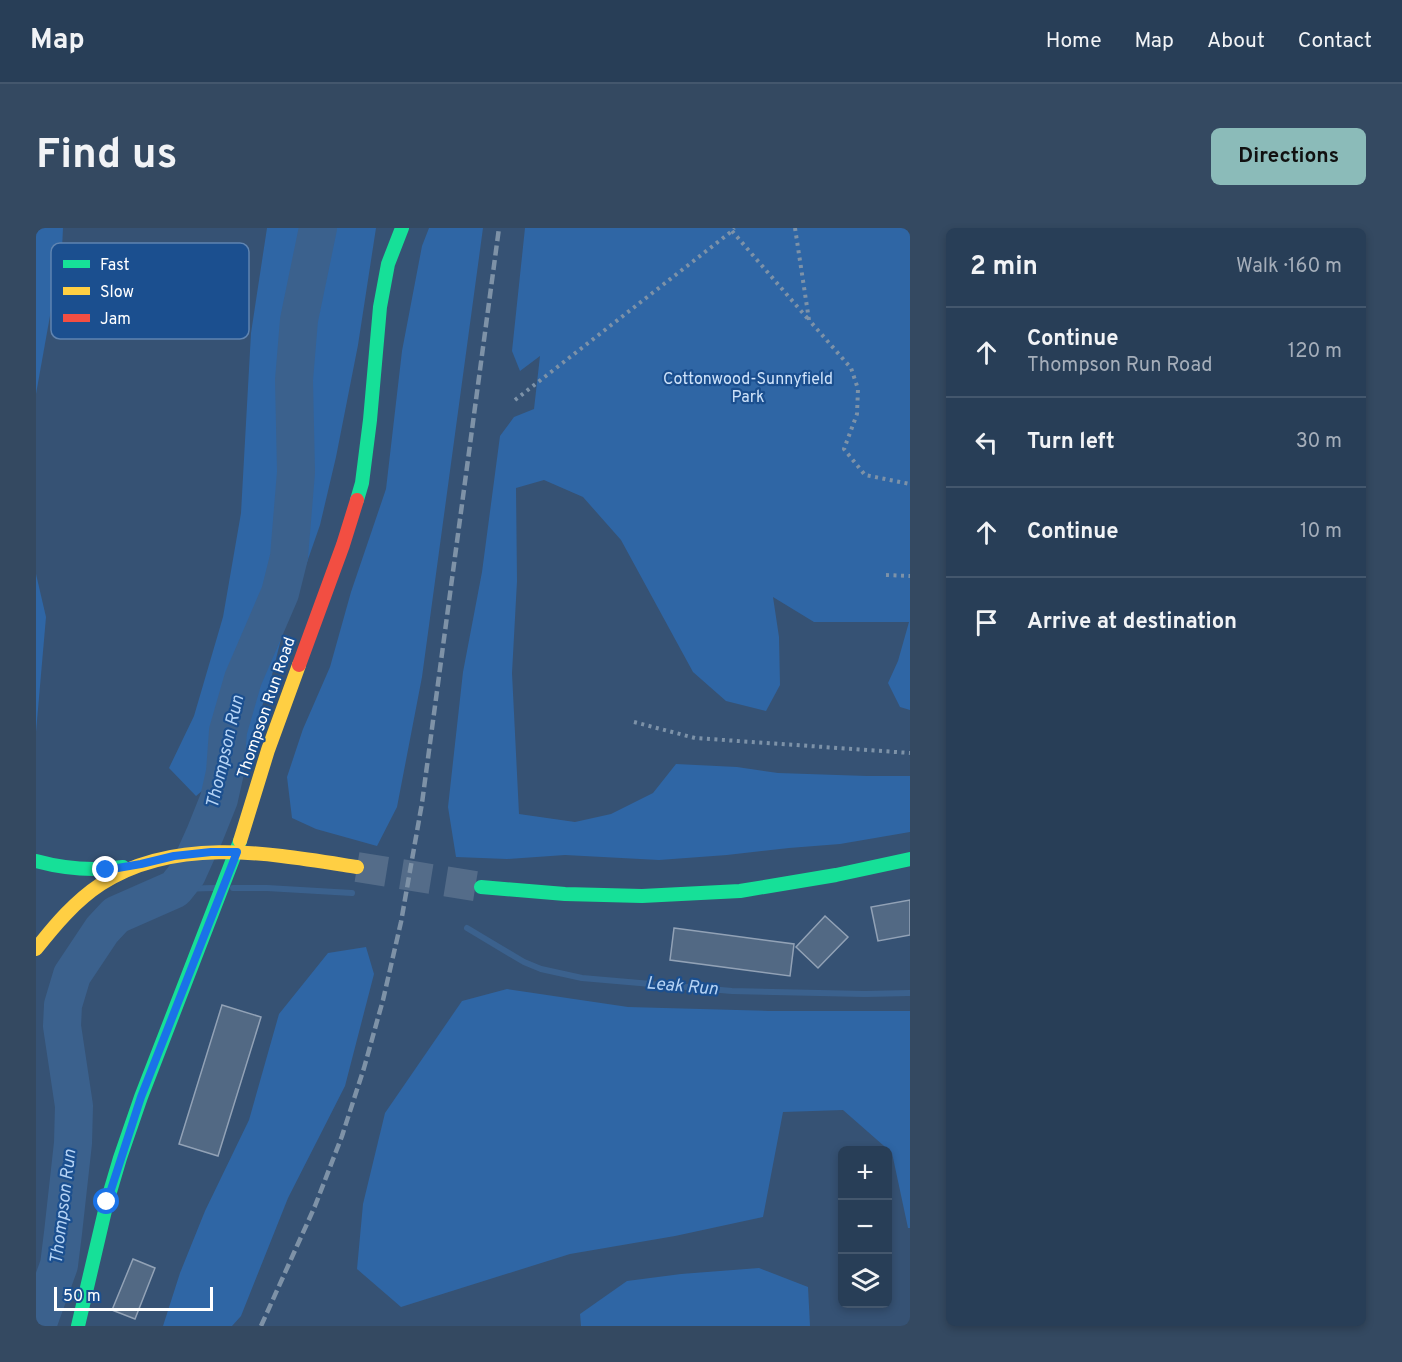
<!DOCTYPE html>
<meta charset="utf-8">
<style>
body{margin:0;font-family:Overpass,sans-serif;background:#344961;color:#f1f3f6}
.controls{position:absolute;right:18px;bottom:18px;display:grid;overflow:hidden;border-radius:9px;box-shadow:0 3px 9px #0003}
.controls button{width:54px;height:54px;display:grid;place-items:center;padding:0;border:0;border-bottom:2px solid #44576d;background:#283e57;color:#f1f3f6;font:30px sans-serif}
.scale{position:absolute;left:18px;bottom:15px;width:159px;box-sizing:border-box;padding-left:6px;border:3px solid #fff;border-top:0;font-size:16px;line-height:21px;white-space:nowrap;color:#fff;-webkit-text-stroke:4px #1b4f8f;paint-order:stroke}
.stop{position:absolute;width:18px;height:18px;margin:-14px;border:4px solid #1a73e8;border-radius:50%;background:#fff}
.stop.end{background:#1a73e8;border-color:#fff;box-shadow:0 2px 6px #0008}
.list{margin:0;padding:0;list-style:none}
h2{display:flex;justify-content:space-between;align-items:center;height:78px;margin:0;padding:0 24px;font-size:26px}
h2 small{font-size:20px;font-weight:400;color:#a5aeba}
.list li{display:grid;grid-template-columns:39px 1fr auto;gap:18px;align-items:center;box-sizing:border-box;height:90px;padding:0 24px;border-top:2px solid #44576d}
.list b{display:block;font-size:22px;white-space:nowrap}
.list p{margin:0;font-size:20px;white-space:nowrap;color:#a5aeba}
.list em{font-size:20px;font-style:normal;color:#a5aeba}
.icon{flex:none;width:33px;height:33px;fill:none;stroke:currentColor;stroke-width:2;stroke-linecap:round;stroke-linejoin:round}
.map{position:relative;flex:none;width:874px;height:1098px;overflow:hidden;border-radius:9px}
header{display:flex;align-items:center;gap:36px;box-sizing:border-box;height:84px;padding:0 30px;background:#283e57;border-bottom:2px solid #44576d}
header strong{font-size:28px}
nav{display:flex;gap:33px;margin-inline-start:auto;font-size:21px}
.intro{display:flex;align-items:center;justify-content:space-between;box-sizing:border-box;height:144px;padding:0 36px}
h1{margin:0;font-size:42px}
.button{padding:15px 27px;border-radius:9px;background:#8bbbb9;color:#111;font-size:21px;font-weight:700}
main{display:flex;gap:36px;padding:0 36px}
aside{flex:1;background:#283e57;border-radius:9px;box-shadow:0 3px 9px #0003}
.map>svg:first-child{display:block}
.green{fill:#2f66a5}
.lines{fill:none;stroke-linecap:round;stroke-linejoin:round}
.stream{stroke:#3b618d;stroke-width:6}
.river{stroke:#3b618d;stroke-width:38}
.building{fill:#526984;stroke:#92a2b6;stroke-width:1.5}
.secondary-tunnel{stroke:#546c89;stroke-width:30;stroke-dasharray:30 15;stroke-linecap:butt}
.path{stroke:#7d92a8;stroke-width:4;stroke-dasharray:3 4.5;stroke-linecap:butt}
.fast{stroke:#16e098;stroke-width:14}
.slow{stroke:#ffcf43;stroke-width:14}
.jam{stroke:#f24e42;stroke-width:14}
.rail{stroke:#7e92a7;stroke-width:4.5;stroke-dasharray:10 4.5;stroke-linecap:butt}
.route{stroke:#1a73e8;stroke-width:8}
.labels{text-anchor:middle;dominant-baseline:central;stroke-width:4.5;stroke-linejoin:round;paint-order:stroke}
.park-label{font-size:16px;fill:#cfe3fa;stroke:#1b4f8f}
.street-label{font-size:16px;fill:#fff;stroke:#1b4f8f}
.water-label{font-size:18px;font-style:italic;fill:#b5d3f5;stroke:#1b4f8f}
.key{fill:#1b4f8f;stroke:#5f84b1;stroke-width:1.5}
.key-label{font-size:16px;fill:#fff}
</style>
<header>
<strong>Map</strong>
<nav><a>Home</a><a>Map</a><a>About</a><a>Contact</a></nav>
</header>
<div class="intro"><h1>Find us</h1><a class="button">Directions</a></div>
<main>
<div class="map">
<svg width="874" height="1098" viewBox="0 0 874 1098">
<rect width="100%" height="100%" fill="#365274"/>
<g class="green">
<polygon points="0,0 27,0 26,21 0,166"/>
<polygon points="231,0 340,0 322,117 300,229 284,297 247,403 233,459 208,528 160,568 133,540 158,488 187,389 205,285 215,105"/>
<polygon points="393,0 447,0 386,449 361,579 341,618 280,601 256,590 251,549 267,501 294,439 315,364 350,261 366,123 386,18"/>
<polygon points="489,0 874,0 874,482 864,479 852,455 862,433 873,394 778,394 737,369 743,409 744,457 730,483 690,473 657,444 585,312 547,269 508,252 480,260 481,353 476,445 483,586 539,594 575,586 617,565 640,536 701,539 742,545 831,548 874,548 874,604 804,616 753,620 691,627 623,632 529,627 471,631 420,629 412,579 427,444 446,344 464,208 478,189 498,181 504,128 484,143 476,123"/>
<polygon points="0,346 10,389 0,504"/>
<polygon points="330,719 338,746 309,858 252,970 205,1088 196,1098 127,1098 144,1045 169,983 213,892 243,786 292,725"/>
<polygon points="471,761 592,779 733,783 874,783 874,1000 872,1000 856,925 807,882 747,884 727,989 639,1008 534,1026 365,1079 321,1041 327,976 349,885 426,773"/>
<polygon points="723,1040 772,1059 774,1098 545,1098 544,1086 591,1053 645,1046"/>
</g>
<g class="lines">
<g class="stream">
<polyline points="197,660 231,660 316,665"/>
<polyline points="139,661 178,660"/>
<polyline points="431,700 488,734 505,741 546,750 696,763 829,766 874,765"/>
</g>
<polyline class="river" points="1,1098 23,1037 27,1005 37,915 38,878 26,798 27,777 36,747 66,702 80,687 139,661 151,646 169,606 183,571 189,544 192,503 207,451 244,365 253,329 260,244 258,152 263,92 282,0"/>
</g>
<g class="building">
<polygon points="874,672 874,707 842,713 835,679"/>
<polygon points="789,688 812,709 782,740 760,719"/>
<polygon points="638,700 758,716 754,748 634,732"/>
<polygon points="186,777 225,789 182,928 143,916"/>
<polygon points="97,1031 119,1040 99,1091 76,1082"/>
</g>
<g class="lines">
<polyline class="secondary-tunnel" points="321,639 445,659"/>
<g class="path">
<polyline points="759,0 773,92 815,140 822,161 821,186 808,221 829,247 874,256"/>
<polyline points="696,3 772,91"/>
<polyline points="479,172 696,3 698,0"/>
<polyline points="850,347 874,348"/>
<polyline points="598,494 659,510 874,525"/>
</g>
<g class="fast">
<polyline points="321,272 326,255 334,192 344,79 352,36 366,0"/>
<path d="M 0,633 C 29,641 57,643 87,639"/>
<polyline points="445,659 529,666 606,668 704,663 800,647 874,631"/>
<polyline points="42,1098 71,974 84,930 105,869 204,613"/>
</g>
<g class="slow">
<polyline points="204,613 232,522 263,437"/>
<path d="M 0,721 C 19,697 39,673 65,656 C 141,607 238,626 321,639"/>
</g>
<polyline class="jam" points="263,437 307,317 321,272"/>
<polyline class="rail" points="225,1098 279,978 306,908 328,840 347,772 365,694 386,575 463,0"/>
</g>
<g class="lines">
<polyline class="route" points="70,642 105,636 138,628 175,624 201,624 105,869 71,974"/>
</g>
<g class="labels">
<g class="park-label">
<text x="712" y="152">Cottonwood-Sunnyfield<tspan x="712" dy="18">Park</tspan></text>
</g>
<g class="street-label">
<text transform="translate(231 480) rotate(-71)">Thompson Run Road</text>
</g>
<g class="water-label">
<text transform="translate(190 524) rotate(-77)">Thompson Run</text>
<text transform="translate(646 759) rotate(5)">Leak Run</text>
<text transform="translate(28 979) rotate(-83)">Thompson Run</text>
</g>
</g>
<rect x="15" y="15" width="198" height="96" rx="9" class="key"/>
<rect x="27" y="32" width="27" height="8" fill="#16e098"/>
<rect x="27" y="59" width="27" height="8" fill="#ffcf43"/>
<rect x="27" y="86" width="27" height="8" fill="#f24e42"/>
<g class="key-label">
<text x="64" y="42">Fast</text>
<text x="64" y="69">Slow</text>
<text x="64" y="96">Jam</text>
</g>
</svg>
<div class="controls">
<button>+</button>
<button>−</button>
<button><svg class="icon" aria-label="layers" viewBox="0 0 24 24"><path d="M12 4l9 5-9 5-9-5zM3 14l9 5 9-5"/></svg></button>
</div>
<div class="scale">50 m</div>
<div class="stop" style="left:71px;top:974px"></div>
<div class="stop end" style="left:70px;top:642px"></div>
</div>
<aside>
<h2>2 min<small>Walk · 160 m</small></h2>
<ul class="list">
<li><svg class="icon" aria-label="ahead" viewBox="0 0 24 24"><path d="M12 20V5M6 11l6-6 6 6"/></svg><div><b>Continue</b><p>Thompson Run Road</p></div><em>120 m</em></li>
<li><svg class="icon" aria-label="left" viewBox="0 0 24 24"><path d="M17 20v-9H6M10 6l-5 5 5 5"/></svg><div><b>Turn left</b></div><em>30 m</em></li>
<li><svg class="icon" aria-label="ahead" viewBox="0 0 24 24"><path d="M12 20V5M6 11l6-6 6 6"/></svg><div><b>Continue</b></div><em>10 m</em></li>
<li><svg class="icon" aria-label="arrive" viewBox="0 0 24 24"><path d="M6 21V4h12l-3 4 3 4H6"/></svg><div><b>Arrive at destination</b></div></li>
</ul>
</aside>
</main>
